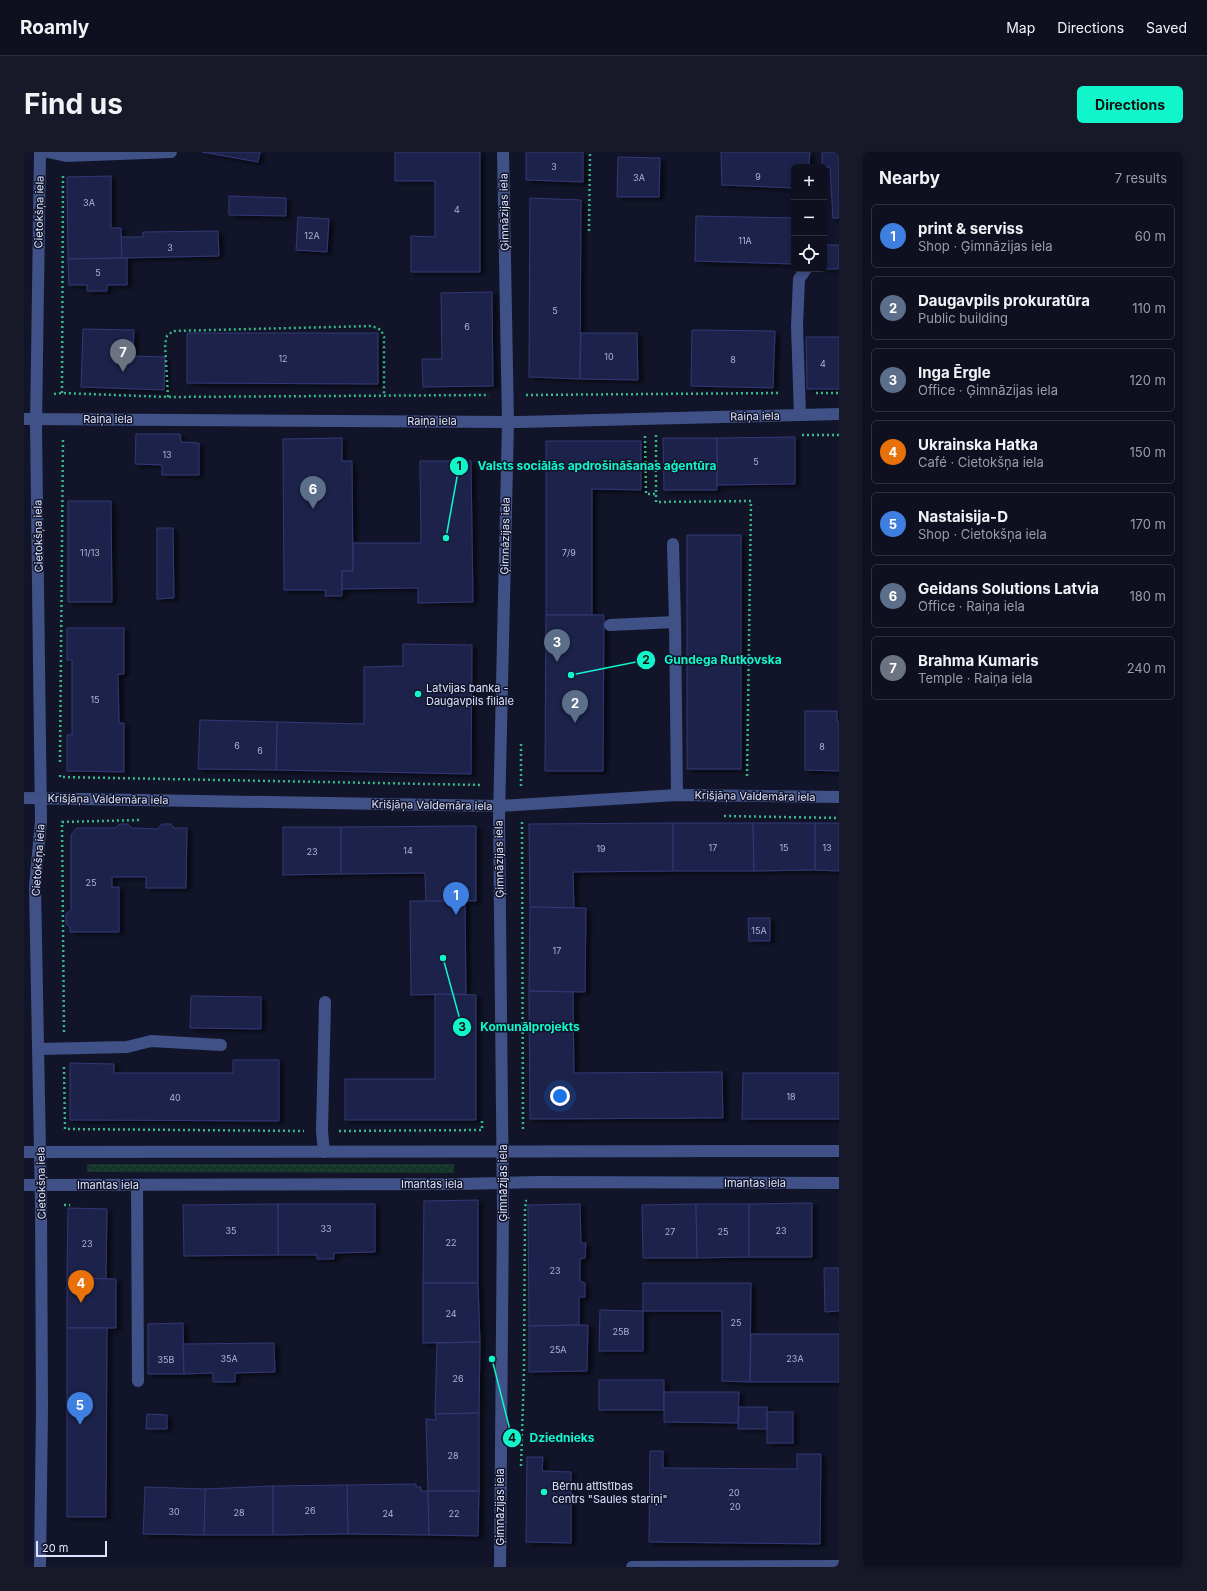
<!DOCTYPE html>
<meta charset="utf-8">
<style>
body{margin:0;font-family:Inter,sans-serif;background:#171929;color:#f1f3f6}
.controls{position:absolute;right:12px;top:12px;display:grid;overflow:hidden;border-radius:6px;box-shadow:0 2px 6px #0003}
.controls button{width:36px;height:36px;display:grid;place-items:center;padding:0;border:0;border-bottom:1px solid #2e303e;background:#0e1020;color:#f1f3f6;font:20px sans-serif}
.scale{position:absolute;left:12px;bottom:10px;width:71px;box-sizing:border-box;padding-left:4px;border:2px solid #dde3fe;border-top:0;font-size:11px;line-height:14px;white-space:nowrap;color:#dde3fe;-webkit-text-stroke:3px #12152a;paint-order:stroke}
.you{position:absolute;left:536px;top:944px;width:14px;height:14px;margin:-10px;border:3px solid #fff;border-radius:50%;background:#1a73e8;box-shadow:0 0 0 6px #1a73e833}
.badge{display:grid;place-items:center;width:26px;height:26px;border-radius:50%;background:#11f5ca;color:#fff;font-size:13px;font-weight:700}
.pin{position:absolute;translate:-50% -33px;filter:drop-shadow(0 1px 2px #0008)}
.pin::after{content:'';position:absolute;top:21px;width:14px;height:12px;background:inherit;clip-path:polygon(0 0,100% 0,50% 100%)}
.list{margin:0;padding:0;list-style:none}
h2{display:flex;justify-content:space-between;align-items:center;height:52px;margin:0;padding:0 16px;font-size:17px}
h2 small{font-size:13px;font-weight:400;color:#9b9da5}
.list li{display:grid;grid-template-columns:26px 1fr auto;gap:12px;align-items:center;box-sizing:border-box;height:64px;margin:0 8px 8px;padding:0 8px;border:1px solid #2e303e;border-radius:6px}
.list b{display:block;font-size:15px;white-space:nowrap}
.list p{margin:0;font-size:13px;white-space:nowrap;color:#9b9da5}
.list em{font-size:13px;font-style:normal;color:#9b9da5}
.icon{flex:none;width:22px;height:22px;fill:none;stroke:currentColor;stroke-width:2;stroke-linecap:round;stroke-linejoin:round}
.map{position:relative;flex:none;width:815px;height:1415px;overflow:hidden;border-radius:6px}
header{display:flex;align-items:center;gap:24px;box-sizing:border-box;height:56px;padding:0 20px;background:#0e1020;border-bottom:1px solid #2e303e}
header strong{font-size:19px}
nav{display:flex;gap:22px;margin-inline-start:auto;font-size:14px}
.intro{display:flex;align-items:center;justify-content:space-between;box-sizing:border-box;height:96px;padding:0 24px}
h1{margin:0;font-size:28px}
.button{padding:10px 18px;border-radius:6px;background:#11f5ca;color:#111;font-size:14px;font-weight:700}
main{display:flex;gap:24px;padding:0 24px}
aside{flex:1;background:#0e1020;border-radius:6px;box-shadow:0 2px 6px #0003}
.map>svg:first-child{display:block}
.grass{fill:url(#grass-dots)}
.building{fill:#1f234a;stroke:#323875;filter:url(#shadow)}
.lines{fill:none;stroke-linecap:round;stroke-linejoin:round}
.path{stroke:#36b88b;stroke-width:2.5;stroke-dasharray:2 3;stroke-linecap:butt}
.minor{stroke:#3f5187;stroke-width:12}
.poi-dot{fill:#11f5ca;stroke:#12152a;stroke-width:1.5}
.labels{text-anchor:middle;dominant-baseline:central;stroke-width:3;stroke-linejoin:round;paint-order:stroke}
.number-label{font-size:9px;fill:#aeb3d1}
.street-label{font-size:11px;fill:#dde3fe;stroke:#12152a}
.poi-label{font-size:11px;fill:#dde3fe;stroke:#12152a;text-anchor:start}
.leader{fill:none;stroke:#11f5ca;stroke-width:1.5}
.callout-dot{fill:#11f5ca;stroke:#12152a;stroke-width:1.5}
.mark-label{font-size:12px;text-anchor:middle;font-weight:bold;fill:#111}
.callout-label{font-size:12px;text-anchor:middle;font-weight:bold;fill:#11f5ca;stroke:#12152a;stroke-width:3;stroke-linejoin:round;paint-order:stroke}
</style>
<header>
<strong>Roamly</strong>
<nav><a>Map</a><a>Directions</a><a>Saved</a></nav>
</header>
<div class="intro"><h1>Find us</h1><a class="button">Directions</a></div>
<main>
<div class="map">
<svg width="815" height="1415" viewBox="0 0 815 1415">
<defs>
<pattern id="grass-dots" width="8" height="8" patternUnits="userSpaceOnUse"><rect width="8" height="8" fill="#15342a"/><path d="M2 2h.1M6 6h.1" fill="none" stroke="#2b483f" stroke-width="1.8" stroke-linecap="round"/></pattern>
<filter id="shadow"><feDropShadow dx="4.5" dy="2.5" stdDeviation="2" flood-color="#0009"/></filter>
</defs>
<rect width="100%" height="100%" fill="#12152a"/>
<polygon class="grass" points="63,1012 430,1012 430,1021 63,1020"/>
<g class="building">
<polygon points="178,0 236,0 234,10"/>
<polygon points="371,0 456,0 456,120 387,120 387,84 411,85 411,29 371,29"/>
<polygon points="502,0 559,0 559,30 502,28"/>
<polygon points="697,0 786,0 785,15 770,15 770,36 698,33"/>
<polygon points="798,0 815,0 815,66 809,66 806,15 798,15"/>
<polygon points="594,5 636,6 635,45 593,45"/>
<polygon points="87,24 87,76 97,76 98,106 44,107 43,25"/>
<polygon points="205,44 262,46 262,64 205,63"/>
<polygon points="506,46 557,48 556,227 505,225"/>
<polygon points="672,64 770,66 770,112 671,109"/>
<polygon points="274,65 305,67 303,100 272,98"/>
<polygon points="194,79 195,104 98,106 97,85 119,85 119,80"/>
<rect x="800" y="93" width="15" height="24"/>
<polygon points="103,106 103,133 83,133 83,139 63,139 63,133 45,133 44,107"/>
<polygon points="468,140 469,234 399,235 398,207 418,207 417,141"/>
<polygon points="59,177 110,178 109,204 141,205 140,238 57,235"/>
<polygon points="668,178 751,179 749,236 667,234"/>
<polygon points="163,181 354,181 354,232 163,231"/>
<polygon points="557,181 613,181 614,228 556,227"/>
<polygon points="782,185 815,185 815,237 783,237"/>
<polygon points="112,282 156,282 157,290 175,291 175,323 138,323 138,313 111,312"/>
<polygon points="771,285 771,332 693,333 693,286"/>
<polygon points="318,286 318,309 328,309 329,419 318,419 318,444 301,444 302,438 260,438 259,287"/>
<polygon points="639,286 693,286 693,338 640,338"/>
<polygon points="522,289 617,289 617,338 568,337 568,463 522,463"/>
<polygon points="396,309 447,309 449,450 394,451 394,436 318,437 318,419 329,419 329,391 397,391"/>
<polygon points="44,349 87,349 88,450 44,450"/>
<polygon points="133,376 149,376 150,446 133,447"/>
<rect x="663" y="383" width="54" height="234"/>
<polygon points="522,463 580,463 579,619 521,619"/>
<polygon points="43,476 100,476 100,522 94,522 95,571 100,571 100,620 43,619 43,583 48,583 48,508 43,508"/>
<polygon points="379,492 448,493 447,622 252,618 253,570 340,572 340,515 379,514"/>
<polygon points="781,559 813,559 813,569 815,570 815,619 781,618"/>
<polygon points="176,568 253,570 252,618 174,617"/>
<polygon points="649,671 729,671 730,719 649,719"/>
<polygon points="649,671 649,719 549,720 550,756 506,755 505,672"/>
<polygon points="729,671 791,671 791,718 730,719"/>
<polygon points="791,671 815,671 815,719 791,718"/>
<polygon points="96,672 104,672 108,676 134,677 138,672 147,672 150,676 163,676 162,736 122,736 122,725 88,725 88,735 95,735 95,780 46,780 46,775 42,772 42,762 47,758 47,683 53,676 91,676"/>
<polygon points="452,674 452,749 402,749 401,721 317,722 317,675"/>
<polygon points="259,675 317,675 317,722 259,723"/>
<polygon points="386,749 441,749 442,842 387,843"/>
<polygon points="506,755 562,756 561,840 505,839"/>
<polygon points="724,766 746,766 746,789 725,789"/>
<polygon points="505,839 549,840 550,921 698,920 699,966 506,967"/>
<polygon points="411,842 452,843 452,968 321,968 321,927 411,927"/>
<polygon points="167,844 237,845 237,877 166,876"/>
<polygon points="209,908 255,908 255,969 46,968 46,911 90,912 90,921 209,921"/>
<polygon points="719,921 815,921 815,967 718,967"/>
<polygon points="454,1048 454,1131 399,1131 400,1049"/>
<polygon points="788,1051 788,1105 725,1105 725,1052"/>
<polygon points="254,1052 351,1052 351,1100 310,1101 310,1107 293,1107 293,1103 254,1103"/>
<polygon points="254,1052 254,1103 160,1104 159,1053"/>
<polygon points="556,1052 557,1091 562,1091 561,1106 556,1107 556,1129 561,1131 561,1145 555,1145 555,1173 505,1174 504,1053"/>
<polygon points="672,1052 673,1106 619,1106 618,1053"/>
<polygon points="672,1052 725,1052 725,1105 673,1106"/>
<polygon points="44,1056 83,1057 82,1127 43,1126"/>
<polygon points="800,1116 815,1116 815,1159 801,1160"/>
<polygon points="43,1126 92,1127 92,1176 43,1176"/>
<polygon points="399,1131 454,1131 456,1190 399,1191"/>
<polygon points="619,1131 727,1131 726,1230 698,1229 698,1159 619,1159"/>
<polygon points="576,1158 619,1159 619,1199 575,1199"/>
<polygon points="159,1171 160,1222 124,1222 124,1172"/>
<polygon points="564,1173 563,1219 505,1220 505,1174"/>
<polygon points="43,1176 83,1176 82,1365 43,1365"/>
<polygon points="727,1182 815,1182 815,1230 726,1230"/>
<polygon points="456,1190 455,1261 411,1262 413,1191"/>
<polygon points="250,1191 251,1220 211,1221 211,1230 189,1230 189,1221 160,1222 159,1192"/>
<rect x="575" y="1228" width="65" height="30"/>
<polygon points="640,1240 715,1240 714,1271 640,1270"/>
<polygon points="715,1255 743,1255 743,1277 714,1277"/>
<rect x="743" y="1260" width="26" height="31"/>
<polygon points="455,1261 455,1339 404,1339 402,1267 412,1268 411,1262"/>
<polygon points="123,1262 143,1263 143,1277 122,1277"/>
<polygon points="626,1299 639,1299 639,1316 773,1317 773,1302 797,1302 796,1392 625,1390"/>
<polygon points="503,1305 519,1305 518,1319 547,1320 547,1391 502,1390"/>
<polygon points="392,1332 392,1335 397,1335 397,1339 404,1339 405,1383 324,1382 323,1333"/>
<polygon points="323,1333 324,1382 249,1383 249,1334"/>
<polygon points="249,1334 249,1383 180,1383 181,1337"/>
<polygon points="121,1335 181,1337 180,1383 119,1382"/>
<polygon points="404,1339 455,1339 454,1384 405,1383"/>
</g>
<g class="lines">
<g class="path">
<polyline points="565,79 566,0"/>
<polyline points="38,241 39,22"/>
<polyline points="792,241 815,241"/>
<polyline points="30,242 38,241 144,245 465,243"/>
<polyline points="502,243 757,241"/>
<polyline points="144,245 141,192 143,184 149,179 348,174 357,178 360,185 360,244"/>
<polyline points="632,283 632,350 727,349 723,626"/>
<polyline points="778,283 815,283"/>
<polyline points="621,284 622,342 632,342"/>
<polyline points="497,592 497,635"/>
<polyline points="36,610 39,285"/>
<polyline points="36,623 36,625 458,633"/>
<polyline points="700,664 815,666"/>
<polyline points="498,670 499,977"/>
<polyline points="40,880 38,670 115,668"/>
<polyline points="40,915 41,977 280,979"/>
<polyline points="315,979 458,978 458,968"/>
<polyline points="40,1053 46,1053"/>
<polyline points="497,1314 500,1220 501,1057 502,1049 503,1049"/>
</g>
<g class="minor">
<polyline points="16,0 12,274 17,669 11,734 17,1053 18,1256 16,1415"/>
<polyline points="24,0 42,4 147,0"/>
<polyline points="776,263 773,174 775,127 782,117"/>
<polyline points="0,267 495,270 815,262"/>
<polyline points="649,392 651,470 653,643"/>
<polyline points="586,473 651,470"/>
<polyline points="0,646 475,654 653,643 815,645"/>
<polyline points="15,897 103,895 127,889 197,893"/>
<polyline points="0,1000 815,999"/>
<polyline points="300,1000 298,979 301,850"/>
<polyline points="0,1033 437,1032 514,1030 815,1031"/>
<polyline points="113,1033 114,1229"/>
<polyline points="476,1415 479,1056 475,665 484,270 479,0"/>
<polyline points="608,1415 815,1414"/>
</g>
</g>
<g class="poi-dot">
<circle cx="394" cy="542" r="4"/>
<circle cx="520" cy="1340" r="4"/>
</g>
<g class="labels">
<g class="number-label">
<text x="530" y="14">3</text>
<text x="734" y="24">9</text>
<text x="615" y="25">3A</text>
<text x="65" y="50">3A</text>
<text x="433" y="57">4</text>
<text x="288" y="83">12A</text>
<text x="721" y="88">11A</text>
<text x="146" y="95">3</text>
<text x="74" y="120">5</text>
<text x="531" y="158">5</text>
<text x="443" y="174">6</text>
<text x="585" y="204">10</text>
<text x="259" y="206">12</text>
<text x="709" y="207">8</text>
<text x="799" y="211">4</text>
<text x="143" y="302">13</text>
<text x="732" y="309">5</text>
<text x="66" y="400">11/13</text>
<text x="545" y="400">7/9</text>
<text x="71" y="547">15</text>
<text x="213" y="593">6</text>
<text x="798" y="594">8</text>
<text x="236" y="598">6</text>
<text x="689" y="695">17</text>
<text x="760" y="695">15</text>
<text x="803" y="695">13</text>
<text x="577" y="696">19</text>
<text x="384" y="698">14</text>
<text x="288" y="699">23</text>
<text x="67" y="730">25</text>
<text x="735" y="778">15A</text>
<text x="533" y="798">17</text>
<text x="767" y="944">18</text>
<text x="151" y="945">40</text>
<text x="302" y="1076">33</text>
<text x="207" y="1078">35</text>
<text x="757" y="1078">23</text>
<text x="646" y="1079">27</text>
<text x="699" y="1079">25</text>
<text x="427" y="1090">22</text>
<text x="63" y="1091">23</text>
<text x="531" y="1118">23</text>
<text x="427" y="1161">24</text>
<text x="712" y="1170">25</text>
<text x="597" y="1179">25B</text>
<text x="534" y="1197">25A</text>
<text x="205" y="1206">35A</text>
<text x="771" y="1206">23A</text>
<text x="142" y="1207">35B</text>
<text x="434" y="1226">26</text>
<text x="429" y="1303">28</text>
<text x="710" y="1340">20</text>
<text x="711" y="1354">20</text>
<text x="286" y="1358">26</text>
<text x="150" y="1359">30</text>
<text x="215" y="1360">28</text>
<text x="364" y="1361">24</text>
<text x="430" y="1361">22</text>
</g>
<g class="street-label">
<text transform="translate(15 60) rotate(-89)">Cietokšņa iela</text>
<text transform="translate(480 60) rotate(-91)">Ģimnāzijas iela</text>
<text transform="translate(731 264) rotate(-1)">Raiņa iela</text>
<text x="84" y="267">Raiņa iela</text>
<text x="408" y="269">Raiņa iela</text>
<text transform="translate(14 384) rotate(-91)">Cietokšņa iela</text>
<text transform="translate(481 384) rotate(-89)">Ģimnāzijas iela</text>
<text transform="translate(731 644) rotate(1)">Krišjāņa Valdemāra iela</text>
<text transform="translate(84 647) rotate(1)">Krišjāņa Valdemāra iela</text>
<text transform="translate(408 653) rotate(1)">Krišjāņa Valdemāra iela</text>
<text transform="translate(475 707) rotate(-91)">Ģimnāzijas iela</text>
<text transform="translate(14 708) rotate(-86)">Cietokšņa iela</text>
<text transform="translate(17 1031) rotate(-91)">Cietokšņa iela</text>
<text transform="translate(479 1031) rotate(-90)">Ģimnāzijas iela</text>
<text x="731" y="1031">Imantas iela</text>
<text x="408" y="1032">Imantas iela</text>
<text x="84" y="1033">Imantas iela</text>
<text transform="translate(476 1355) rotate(-90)">Ģimnāzijas iela</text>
</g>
<g class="poi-label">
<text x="402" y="536">Latvijas banka -<tspan x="402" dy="13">Daugavpils filiāle</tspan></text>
<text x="528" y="1334">Bērnu attīstības<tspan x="528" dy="13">centrs "Saules stariņi"</tspan></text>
</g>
</g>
<path class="leader" d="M422 386L435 314M547 523L622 508M419 806L438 875M468 1207L488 1286"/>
<g class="callout-dot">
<circle cx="422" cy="386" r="4"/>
<circle cx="547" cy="523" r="4"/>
<circle cx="419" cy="806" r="4"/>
<circle cx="468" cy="1207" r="4"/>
<circle cx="435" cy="314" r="10"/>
<circle cx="622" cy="508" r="10"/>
<circle cx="438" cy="875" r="10"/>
<circle cx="488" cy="1286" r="10"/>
</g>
<g class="mark-label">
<text x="435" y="318">1</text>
<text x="622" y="512">2</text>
<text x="438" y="879">3</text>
<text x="488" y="1290">4</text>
</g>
<g class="callout-label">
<text x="573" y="318">Valsts sociālās apdrošināšanas aģentūra</text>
<text x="699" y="512">Gundega Rutkovska</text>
<text x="506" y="879">Komunālprojekts</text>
<text x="538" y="1290">Dziednieks</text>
</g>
</svg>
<div class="controls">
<button>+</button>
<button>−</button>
<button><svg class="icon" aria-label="locate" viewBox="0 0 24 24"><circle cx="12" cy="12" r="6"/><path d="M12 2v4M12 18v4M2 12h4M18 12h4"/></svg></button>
</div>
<div class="scale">20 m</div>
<div class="you"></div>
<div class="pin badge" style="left:432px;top:763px;background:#3f7fe0">1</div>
<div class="pin badge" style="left:551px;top:571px;background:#5c6f8a">2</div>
<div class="pin badge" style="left:533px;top:510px;background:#5c6f8a">3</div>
<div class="pin badge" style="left:57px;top:1151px;background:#e8710a">4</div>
<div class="pin badge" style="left:56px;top:1273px;background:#3f7fe0">5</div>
<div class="pin badge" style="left:289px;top:357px;background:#5c6f8a">6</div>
<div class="pin badge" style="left:99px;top:220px;background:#6b7280">7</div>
</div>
<aside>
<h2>Nearby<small>7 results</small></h2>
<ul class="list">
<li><span class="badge" style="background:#3f7fe0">1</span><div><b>print &amp; serviss</b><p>Shop · Ģimnāzijas iela</p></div><em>60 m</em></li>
<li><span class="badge" style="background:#5c6f8a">2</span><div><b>Daugavpils prokuratūra</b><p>Public building</p></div><em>110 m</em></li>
<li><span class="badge" style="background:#5c6f8a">3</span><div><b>Inga Ērgle</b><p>Office · Ģimnāzijas iela</p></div><em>120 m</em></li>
<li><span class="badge" style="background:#e8710a">4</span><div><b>Ukrainska Hatka</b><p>Café · Cietokšņa iela</p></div><em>150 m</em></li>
<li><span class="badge" style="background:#3f7fe0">5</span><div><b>Nastaisija-D</b><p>Shop · Cietokšņa iela</p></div><em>170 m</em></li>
<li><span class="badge" style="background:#5c6f8a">6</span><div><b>Geidans Solutions Latvia</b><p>Office · Raiņa iela</p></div><em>180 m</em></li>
<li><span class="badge" style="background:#6b7280">7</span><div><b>Brahma Kumaris</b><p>Temple · Raiņa iela</p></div><em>240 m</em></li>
</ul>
</aside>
</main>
